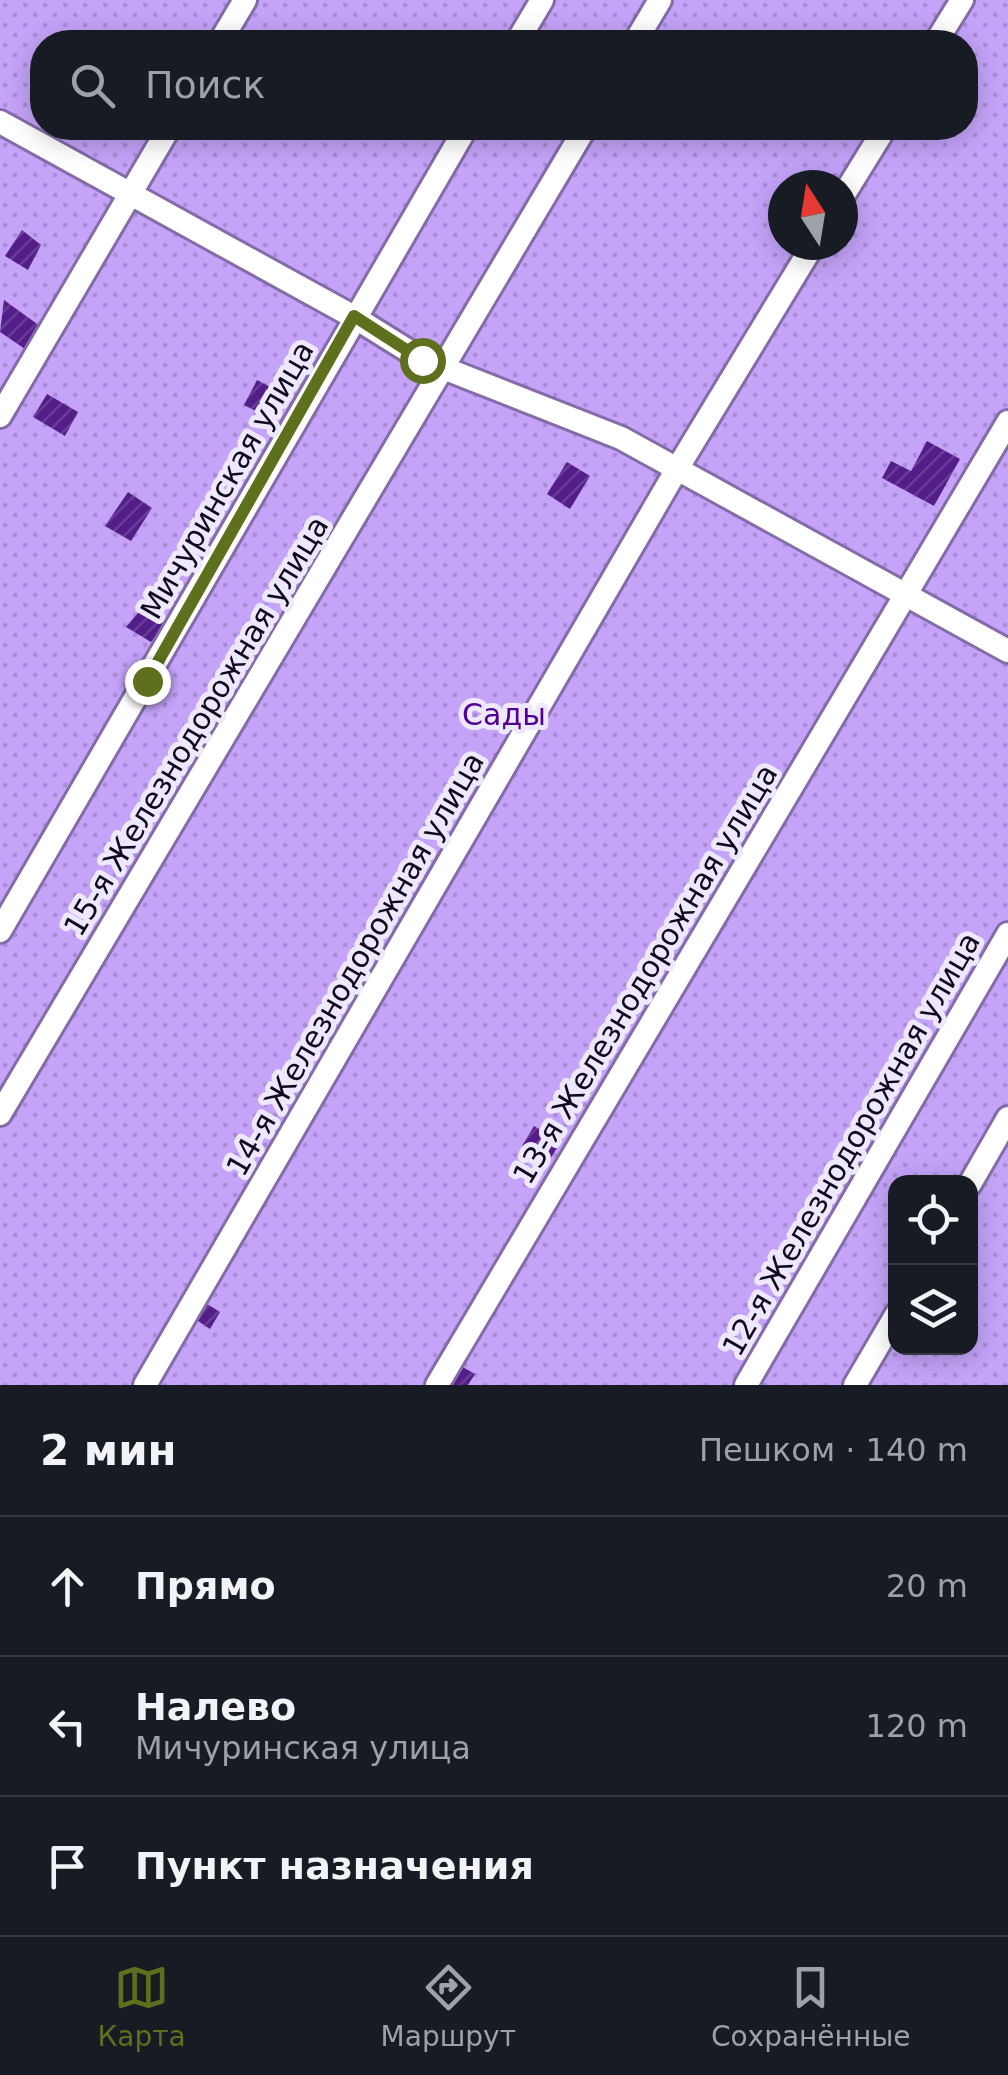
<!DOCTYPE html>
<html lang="ru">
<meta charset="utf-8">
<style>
body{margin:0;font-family:"DejaVu Sans",sans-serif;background:#242831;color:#f1f3f6}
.controls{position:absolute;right:30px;bottom:30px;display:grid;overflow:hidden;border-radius:20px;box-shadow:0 5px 25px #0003}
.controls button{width:90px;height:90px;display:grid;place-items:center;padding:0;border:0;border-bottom:2px solid #363941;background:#171b24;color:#f1f3f6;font:50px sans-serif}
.compass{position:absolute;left:768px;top:170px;width:90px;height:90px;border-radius:50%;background:#171b24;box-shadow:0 5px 25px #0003;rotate:348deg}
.stop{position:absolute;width:30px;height:30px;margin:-22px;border:8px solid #5e701d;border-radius:50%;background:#fff}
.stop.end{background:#5e701d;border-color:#fff;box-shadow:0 2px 10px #0008}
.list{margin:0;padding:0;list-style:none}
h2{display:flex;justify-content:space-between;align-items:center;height:130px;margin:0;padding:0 40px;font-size:42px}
h2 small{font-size:32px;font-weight:400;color:#9ea1a6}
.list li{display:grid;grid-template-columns:65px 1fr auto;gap:30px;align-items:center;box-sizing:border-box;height:140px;padding:0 40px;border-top:2px solid #363941}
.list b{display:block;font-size:38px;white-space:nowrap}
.list p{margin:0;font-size:32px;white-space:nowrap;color:#9ea1a6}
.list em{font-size:32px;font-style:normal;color:#9ea1a6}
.icon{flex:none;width:55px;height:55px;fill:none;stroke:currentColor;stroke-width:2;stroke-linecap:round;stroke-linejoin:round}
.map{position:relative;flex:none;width:1008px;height:1385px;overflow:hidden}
.search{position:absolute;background:#171b24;box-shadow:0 5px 25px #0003;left:30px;right:30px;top:30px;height:110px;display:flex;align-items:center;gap:25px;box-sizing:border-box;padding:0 35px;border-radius:40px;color:#9ea1a6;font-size:38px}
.sheet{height:550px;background:#171b24}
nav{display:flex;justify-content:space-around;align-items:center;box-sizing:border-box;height:140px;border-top:2px solid #363941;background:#171b24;font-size:28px;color:#9ea1a6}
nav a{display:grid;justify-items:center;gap:5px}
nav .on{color:#5e701d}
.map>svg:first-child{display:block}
.garden{fill:url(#garden-dots);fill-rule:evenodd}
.building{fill:url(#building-hatch)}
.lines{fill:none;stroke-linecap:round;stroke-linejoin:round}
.minor-casing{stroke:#836ca7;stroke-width:28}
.minor{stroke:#fff;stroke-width:22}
.route{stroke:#5e701d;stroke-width:12}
.labels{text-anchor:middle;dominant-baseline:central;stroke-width:10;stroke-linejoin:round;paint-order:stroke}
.street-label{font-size:30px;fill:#12091f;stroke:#eee8fc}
.park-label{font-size:30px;fill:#540092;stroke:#eee8fc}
</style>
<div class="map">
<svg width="1008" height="1385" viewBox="0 0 1008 1385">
<defs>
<pattern id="garden-dots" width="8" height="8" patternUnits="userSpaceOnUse" patternTransform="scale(2.5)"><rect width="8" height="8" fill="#c4a3f9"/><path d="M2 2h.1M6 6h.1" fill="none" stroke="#a78bd5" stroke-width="1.8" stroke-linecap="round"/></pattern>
<pattern id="building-hatch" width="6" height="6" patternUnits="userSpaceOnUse" patternTransform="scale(2.5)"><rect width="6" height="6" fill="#541e8a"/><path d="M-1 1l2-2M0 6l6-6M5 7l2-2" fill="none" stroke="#683c94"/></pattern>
</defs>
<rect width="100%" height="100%" fill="#d5bdfe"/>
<path class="garden" d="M 0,0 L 1008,0 L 1008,1385 L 0,1385 ZM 42,42 L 966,42 L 966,128 L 42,128 ZM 783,185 L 843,185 L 843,245 L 783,245 ZM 896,1182 L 970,1182 L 970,1348 L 896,1348 Z"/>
<g class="building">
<polygon points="22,230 41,245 28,270 5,256"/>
<polygon points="4,300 40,326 25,349 0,332"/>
<polygon points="257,380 272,388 260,413 244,405"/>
<polygon points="47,394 78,412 65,436 33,417"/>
<polygon points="927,441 960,459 934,506 882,478 891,461 911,471"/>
<polygon points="567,462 590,476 570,509 547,494"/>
<polygon points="128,492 152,508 131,541 105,526"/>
<polygon points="143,607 166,623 151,642 126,627"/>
<polygon points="534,1126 561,1141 549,1161 522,1146"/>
<polygon points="199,1299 220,1312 210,1329 189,1315"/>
<polygon points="459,1365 475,1374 468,1385 447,1385"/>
</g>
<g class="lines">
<defs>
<g id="minor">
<polyline points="220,42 245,0"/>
<polyline points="517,42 542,0"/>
<polyline points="635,42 660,0"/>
<polyline points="936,42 962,0"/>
<polyline points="0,122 354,317 423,360 621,438 1008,651"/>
<polyline points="843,196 885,128"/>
<polyline points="0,416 169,128"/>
<polyline points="0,931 466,128"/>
<polyline points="0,1114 585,128"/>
<polyline points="970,1184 1008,1118"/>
<polyline points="145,1385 677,469 813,245"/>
<polyline points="437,1385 1008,422"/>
<polyline points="746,1385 1008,934"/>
<polyline points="855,1385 896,1315"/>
</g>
</defs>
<use href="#minor" class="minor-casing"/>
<use href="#minor" class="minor"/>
</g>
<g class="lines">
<polyline class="route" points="147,681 354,316 422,360"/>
</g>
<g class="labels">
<g class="street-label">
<text transform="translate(227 480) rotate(-60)">Мичуринская улица</text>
<text transform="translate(196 726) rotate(-59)">15-я Железнодорожная улица</text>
<text transform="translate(355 964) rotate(-60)">14-я Железнодорожная улица</text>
<text transform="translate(645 974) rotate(-59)">13-я Железнодорожная улица</text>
<text transform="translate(851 1144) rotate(-60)">12-я Железнодорожная улица</text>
</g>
<g class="park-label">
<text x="504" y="714">Сады</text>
</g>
</g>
</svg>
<div class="controls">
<button><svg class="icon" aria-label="locate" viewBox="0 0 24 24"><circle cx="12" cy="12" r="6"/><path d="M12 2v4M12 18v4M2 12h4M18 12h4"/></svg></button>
<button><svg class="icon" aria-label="layers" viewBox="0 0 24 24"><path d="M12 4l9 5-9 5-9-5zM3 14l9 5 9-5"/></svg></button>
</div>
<svg class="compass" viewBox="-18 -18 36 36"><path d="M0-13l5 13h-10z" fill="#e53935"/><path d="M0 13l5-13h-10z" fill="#9ea1a6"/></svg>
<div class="stop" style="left:422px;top:360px"></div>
<div class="stop end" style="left:147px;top:681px"></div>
<div class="search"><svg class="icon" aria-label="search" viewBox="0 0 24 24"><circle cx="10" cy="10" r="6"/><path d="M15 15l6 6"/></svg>Поиск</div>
</div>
<section class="sheet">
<h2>2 мин<small>Пешком · 140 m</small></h2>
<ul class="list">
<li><svg class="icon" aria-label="ahead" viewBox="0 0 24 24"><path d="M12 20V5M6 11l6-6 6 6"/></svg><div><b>Прямо</b></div><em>20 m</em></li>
<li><svg class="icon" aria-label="left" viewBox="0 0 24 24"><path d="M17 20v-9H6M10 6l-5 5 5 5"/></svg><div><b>Налево</b><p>Мичуринская улица</p></div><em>120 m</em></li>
<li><svg class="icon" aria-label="arrive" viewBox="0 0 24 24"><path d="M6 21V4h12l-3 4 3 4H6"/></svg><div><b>Пункт назначения</b></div></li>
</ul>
</section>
<nav>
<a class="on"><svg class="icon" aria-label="map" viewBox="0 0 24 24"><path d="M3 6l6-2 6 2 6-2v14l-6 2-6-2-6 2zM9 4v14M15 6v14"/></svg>Карта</a>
<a><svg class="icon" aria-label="directions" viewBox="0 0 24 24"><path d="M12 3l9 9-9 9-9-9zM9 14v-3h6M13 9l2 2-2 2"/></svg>Маршрут</a>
<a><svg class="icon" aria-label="saved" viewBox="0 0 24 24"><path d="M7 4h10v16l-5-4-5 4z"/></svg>Сохранённые</a>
</nav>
